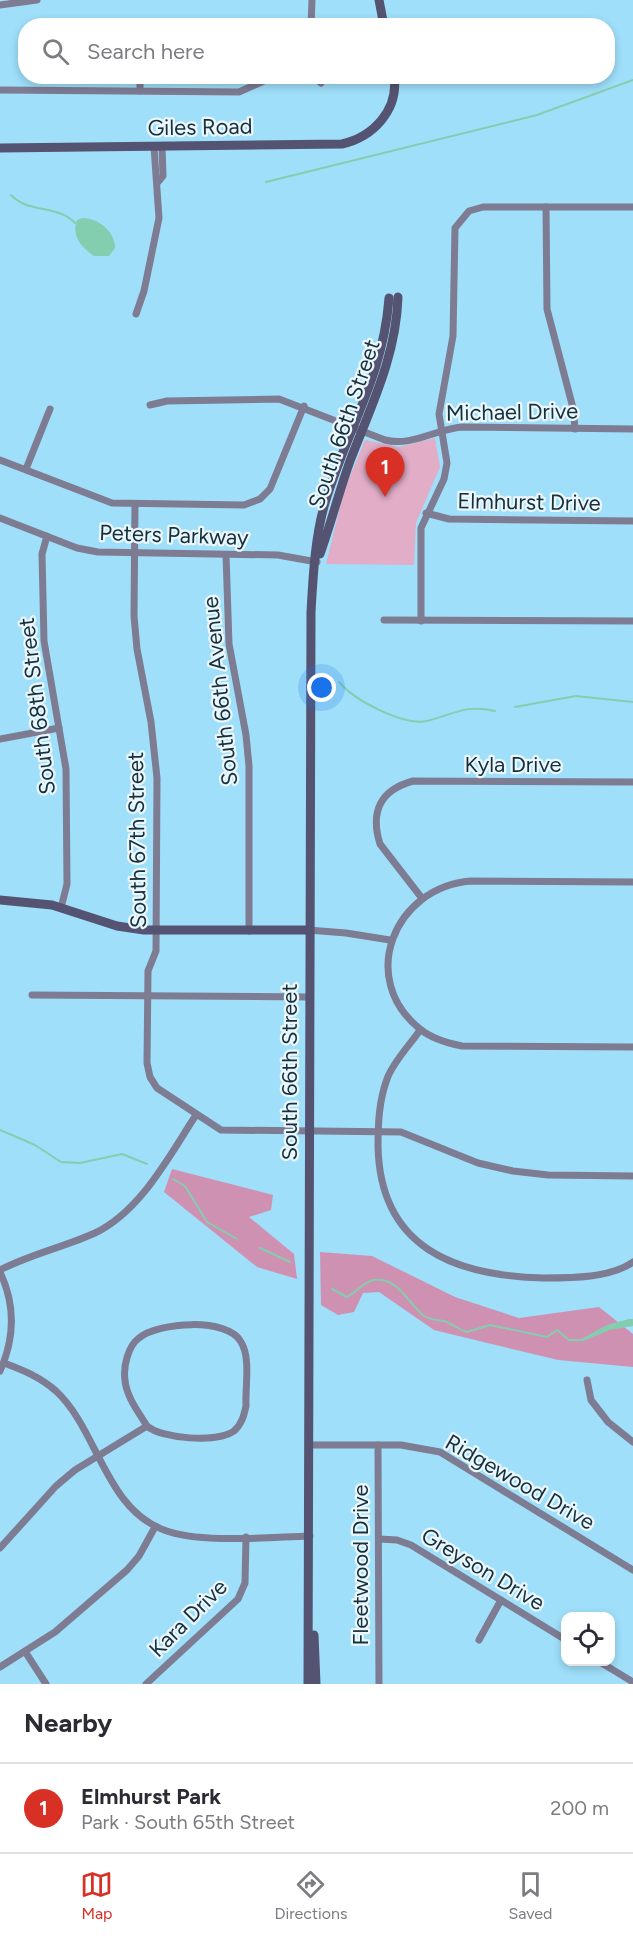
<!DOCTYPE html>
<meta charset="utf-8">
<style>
body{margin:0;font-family:Figtree,sans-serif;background:#f2f2f3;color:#2b2b33}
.controls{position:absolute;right:18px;bottom:18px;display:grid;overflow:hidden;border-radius:12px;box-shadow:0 3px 9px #0003}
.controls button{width:54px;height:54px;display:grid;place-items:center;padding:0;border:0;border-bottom:2px solid #e1e1e2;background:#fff;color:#2b2b33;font:30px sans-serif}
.you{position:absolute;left:322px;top:688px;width:21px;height:21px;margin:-15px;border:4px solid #fff;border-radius:50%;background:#1a73e8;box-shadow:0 0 0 9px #1a73e833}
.badge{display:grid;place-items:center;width:39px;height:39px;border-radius:50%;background:#d93025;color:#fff;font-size:20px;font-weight:700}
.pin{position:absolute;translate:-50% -50px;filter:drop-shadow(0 2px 3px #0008)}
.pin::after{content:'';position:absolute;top:32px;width:21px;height:18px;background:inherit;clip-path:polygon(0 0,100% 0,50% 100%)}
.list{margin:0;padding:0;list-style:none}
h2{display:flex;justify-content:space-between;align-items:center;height:78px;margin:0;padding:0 24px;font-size:26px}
h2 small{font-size:20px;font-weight:400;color:#7c7c81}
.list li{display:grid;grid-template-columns:39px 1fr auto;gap:18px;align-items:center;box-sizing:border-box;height:90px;padding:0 24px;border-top:2px solid #e1e1e2}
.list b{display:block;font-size:22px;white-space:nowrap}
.list p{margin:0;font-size:20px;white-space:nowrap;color:#7c7c81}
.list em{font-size:20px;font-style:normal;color:#7c7c81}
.icon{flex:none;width:33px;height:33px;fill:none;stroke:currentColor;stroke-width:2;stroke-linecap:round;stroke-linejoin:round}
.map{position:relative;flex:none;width:633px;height:1684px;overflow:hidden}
.search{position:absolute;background:#fff;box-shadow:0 3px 9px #0003;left:18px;right:18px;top:18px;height:66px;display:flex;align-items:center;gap:15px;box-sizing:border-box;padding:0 21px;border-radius:24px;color:#7c7c81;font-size:22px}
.sheet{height:168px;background:#fff}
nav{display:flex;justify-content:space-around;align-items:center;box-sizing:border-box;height:84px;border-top:2px solid #e1e1e2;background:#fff;font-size:16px;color:#7c7c81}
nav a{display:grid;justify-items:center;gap:3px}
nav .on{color:#d93025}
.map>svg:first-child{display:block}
.green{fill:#e1adc7}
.forest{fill:#cf91b2}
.water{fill:#84ceb0}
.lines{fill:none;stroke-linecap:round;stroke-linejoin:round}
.stream{stroke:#84ceb0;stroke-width:2}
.street{stroke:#7d7c93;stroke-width:7}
.secondary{stroke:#555372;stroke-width:9}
.labels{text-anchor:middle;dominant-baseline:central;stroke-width:4.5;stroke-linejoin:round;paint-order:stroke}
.street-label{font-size:22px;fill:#17313c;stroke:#ebf7fd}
</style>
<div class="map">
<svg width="633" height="1684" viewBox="0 0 633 1684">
<rect width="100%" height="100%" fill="#9fdffa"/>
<polygon class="green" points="435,438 440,467 416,523 414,565 326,564 344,491 365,440 399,447"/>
<g class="forest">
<polygon points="172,1169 273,1195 271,1210 249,1217 294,1254 297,1279 257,1267 164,1192"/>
<polygon points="320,1252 372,1256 455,1297 519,1318 599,1307 633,1334 633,1367 558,1360 434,1330 379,1292 363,1293 354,1312 338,1315 321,1305"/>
</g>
<g class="water">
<path d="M 82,218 C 98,218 115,231 115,248 L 109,256 L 94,256 C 82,248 71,236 77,220 Z"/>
<polygon points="629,1319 633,1319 633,1326 603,1331 578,1341 607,1325"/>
</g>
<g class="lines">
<g class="stream">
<polyline points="266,182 537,115 633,80"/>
<path d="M 11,195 C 29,214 57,204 75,223"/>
<path d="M 339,682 C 354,700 403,726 427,721 C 455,714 465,704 495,711"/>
<polyline points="515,707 576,696 633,702"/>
<polyline points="0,1130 35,1145 61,1162 80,1163 122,1154 147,1164"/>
<polyline points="173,1179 185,1186 207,1222 237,1239"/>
<polyline points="260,1248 290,1262"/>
<path d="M 332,1289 L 347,1297 C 357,1292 364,1281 374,1280 C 399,1277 408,1304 424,1316 C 431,1321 440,1319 447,1322 C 454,1325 459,1330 467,1332 L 490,1325 L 547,1337 L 557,1330 L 569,1340 L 583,1340 L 607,1330"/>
</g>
<g class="street">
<polyline points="0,5 37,0"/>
<polyline points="311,26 312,0"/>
<polyline points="312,76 321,83"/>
<polyline points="0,90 239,92 275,76"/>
<polyline points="140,91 140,76"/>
<polyline points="158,182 163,176 162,146"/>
<polyline points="546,207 547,309 573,408 575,429"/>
<polyline points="136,314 144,291 159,218 154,147"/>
<path d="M 150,405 L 167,401 L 279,399 L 385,440 C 411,447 436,429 462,427 L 633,429"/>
<polyline points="0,460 112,503 244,505 260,499 270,489 304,406"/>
<polyline points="26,469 50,409"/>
<polyline points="135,504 134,616 137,649 151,722 157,778 156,951 148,971 147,1063 150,1077 157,1088 221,1130 401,1132 478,1163 513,1171 548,1175 633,1176"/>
<polyline points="426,513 449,519 633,521"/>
<polyline points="0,518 77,548 98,552 278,555 317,562"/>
<polyline points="47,536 42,554 44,641 66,769 67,884 61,908"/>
<polyline points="226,555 229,644 246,735 249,766 249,931"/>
<polyline points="384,620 633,621"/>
<polyline points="421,621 421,528 444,479 447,463 439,414 453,336 455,228 469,211 483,207 633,207"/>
<polyline points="0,739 59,728"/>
<path d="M 633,882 L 471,881 C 394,887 357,979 420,1029 C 432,1039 447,1043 462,1046 L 633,1047"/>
<path d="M 421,897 L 380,844 C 370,812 380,790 413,781 L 633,782"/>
<polyline points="308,930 346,933 390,940"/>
<polyline points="32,995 308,997"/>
<path d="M 420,1030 C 410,1045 393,1062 387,1079 C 379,1101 378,1123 378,1146 C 380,1248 455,1276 544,1278 C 572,1278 610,1278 633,1262"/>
<path d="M 0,1270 C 31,1254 64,1247 95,1233 C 141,1211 169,1156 196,1115"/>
<path d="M 0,1272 C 15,1304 15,1338 0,1371"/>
<path d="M 4,1363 C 23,1370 40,1377 56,1391 C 98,1430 105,1508 164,1530 C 200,1544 270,1537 310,1536"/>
<polyline points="587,1380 591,1400 608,1422 633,1442"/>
<polyline points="309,1445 401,1445 440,1452 633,1570"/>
<polyline points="378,1445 379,1684"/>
<polyline points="379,1539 397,1540 411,1545 566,1640"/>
<path d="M 0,1548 L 56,1486 L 75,1470 L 147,1426 C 162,1439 217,1443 234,1431 C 242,1424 244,1415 246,1406 C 245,1387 251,1358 241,1342 C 228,1317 158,1322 139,1338 C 128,1346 123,1367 125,1380 C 126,1396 139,1413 147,1426"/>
<polyline points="479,1640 501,1600"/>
<polyline points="26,1653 46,1684"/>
<polyline points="600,1662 633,1682"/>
<polyline points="0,1667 55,1632 127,1570 139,1556 155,1527"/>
<polyline points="146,1684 238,1599 245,1583 246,1537"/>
</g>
<g class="secondary">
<polyline points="379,0 384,26"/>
<path d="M 0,148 L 342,144 C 373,137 399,110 394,76"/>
<path d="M 320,554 C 331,523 339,492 350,461 C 371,406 396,357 398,297"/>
<polyline points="0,900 52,905 117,926 144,930 308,930"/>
<polyline points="314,1635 316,1684"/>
<path d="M 308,1684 L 311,612 C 313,577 315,536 325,503 C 347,429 383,378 389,298"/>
</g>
</g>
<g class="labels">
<g class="street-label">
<text transform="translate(200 127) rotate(-1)">Giles Road</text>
<text transform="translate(512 412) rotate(-1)">Michael Drive</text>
<text transform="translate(344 424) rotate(-71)">South 66th Street</text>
<text transform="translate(529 502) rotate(1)">Elmhurst Drive</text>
<text transform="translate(174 535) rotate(2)">Peters Parkway</text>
<text transform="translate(220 691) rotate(-96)">South 66th Avenue</text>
<text transform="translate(37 706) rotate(-97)">South 68th Street</text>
<text x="513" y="764">Kyla Drive</text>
<text transform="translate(137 840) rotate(-91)">South 67th Street</text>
<text transform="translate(289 1072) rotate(-90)">South 66th Street</text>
<text transform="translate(520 1482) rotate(30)">Ridgewood Drive</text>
<text transform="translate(360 1565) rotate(-90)">Fleetwood Drive</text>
<text transform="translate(483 1569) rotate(31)">Greyson Drive</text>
<text transform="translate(188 1618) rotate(-45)">Kara Drive</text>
</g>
</g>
</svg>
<div class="controls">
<button><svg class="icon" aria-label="locate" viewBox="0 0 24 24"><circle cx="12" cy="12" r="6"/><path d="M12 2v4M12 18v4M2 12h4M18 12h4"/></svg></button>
</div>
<div class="you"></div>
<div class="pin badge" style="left:385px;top:497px">1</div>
<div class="search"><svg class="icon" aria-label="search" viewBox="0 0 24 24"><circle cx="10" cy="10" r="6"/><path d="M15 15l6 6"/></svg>Search here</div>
</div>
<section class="sheet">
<h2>Nearby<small></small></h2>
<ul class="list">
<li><span class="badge">1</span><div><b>Elmhurst Park</b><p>Park · South 65th Street</p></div><em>200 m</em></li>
</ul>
</section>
<nav>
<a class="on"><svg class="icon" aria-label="map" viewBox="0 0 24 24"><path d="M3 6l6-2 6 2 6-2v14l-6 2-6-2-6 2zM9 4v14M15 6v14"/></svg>Map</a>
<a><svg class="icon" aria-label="directions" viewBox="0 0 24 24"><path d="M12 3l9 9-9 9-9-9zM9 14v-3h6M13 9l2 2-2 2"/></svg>Directions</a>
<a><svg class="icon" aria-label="saved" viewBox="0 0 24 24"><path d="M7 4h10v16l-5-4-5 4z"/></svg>Saved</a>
</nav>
